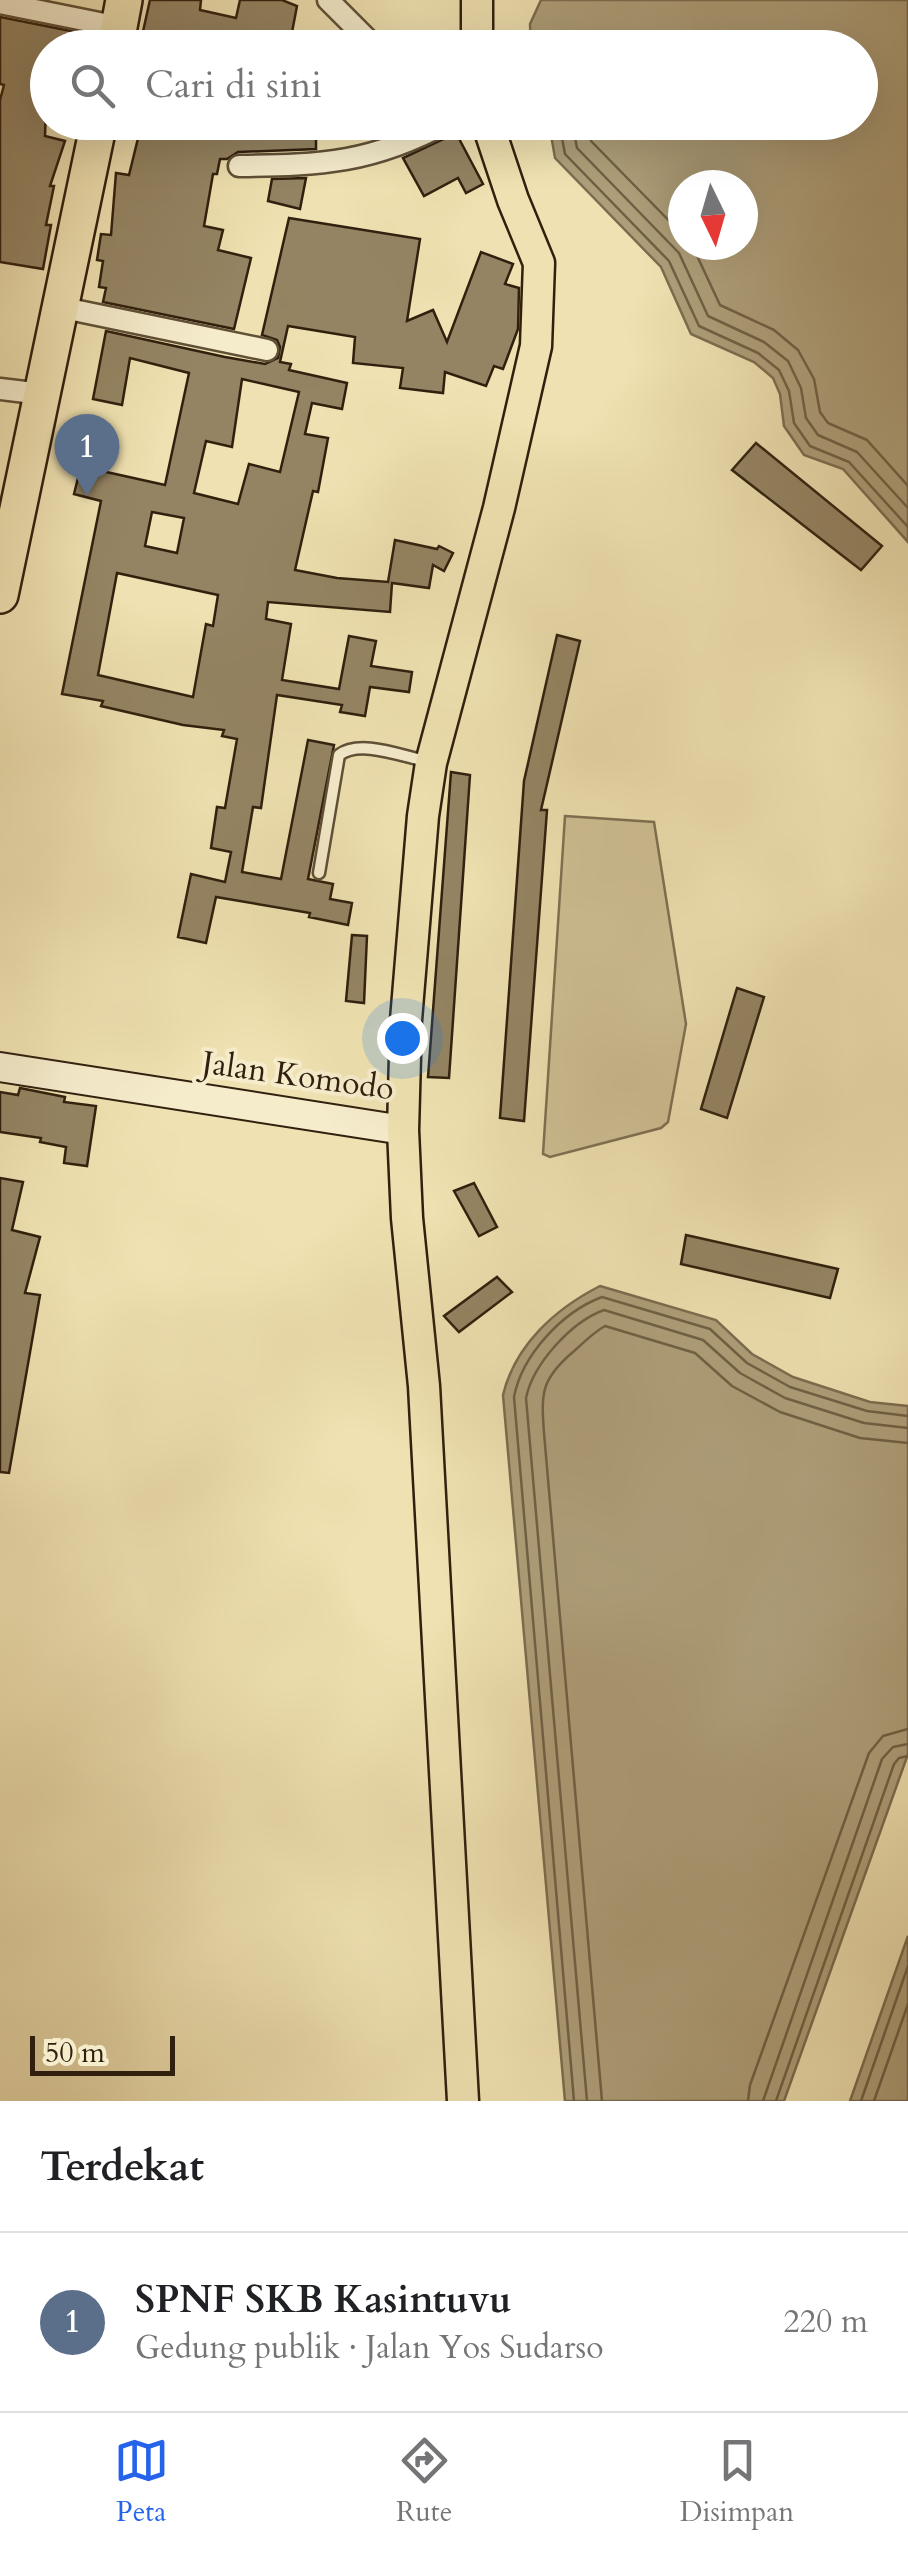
<!DOCTYPE html>
<html lang="id">
<meta charset="utf-8">
<style>
body{margin:0;font-family:Cardo,serif;background:#f2f2f2;color:#202124}
.compass{position:absolute;left:668px;top:170px;width:90px;height:90px;border-radius:50%;background:#fff;box-shadow:0 10px 40px #0002;rotate:175deg}
.scale{position:absolute;left:30px;bottom:25px;width:145px;box-sizing:border-box;padding-left:10px;border:5px solid #31200e;border-top:0;font-size:28px;line-height:35px;white-space:nowrap;color:#31200e;-webkit-text-stroke:8px #f5eccc;paint-order:stroke}
.you{position:absolute;left:402px;top:1038px;width:35px;height:35px;margin:-25px;border:8px solid #fff;border-radius:50%;background:#1a73e8;box-shadow:0 0 0 15px #1a73e833}
.badge{display:grid;place-items:center;width:65px;height:65px;border-radius:50%;background:#2563eb;color:#fff;font-size:32px;font-weight:700}
.pin{position:absolute;translate:-50% -82px;filter:drop-shadow(0 2px 5px #0008)}
.pin::after{content:'';position:absolute;top:52px;width:35px;height:30px;background:inherit;clip-path:polygon(0 0,100% 0,50% 100%)}
.list{margin:0;padding:0;list-style:none}
h2{display:flex;justify-content:space-between;align-items:center;height:130px;margin:0;padding:0 40px;font-size:42px}
h2 small{font-size:32px;font-weight:400;color:#757577}
.list li{display:grid;grid-template-columns:65px 1fr auto;gap:30px;align-items:center;box-sizing:border-box;height:180px;padding:0 40px;border-top:2px solid #e0e0e0}
.list b{display:block;font-size:38px;white-space:nowrap}
.list p{margin:0;font-size:32px;white-space:nowrap;color:#757577}
.list em{font-size:32px;font-style:normal;color:#757577}
.icon{flex:none;width:55px;height:55px;fill:none;stroke:currentColor;stroke-width:2;stroke-linecap:round;stroke-linejoin:round}
.map{position:relative;flex:none;width:908px;height:2101px;overflow:hidden}
.search{position:absolute;background:#fff;box-shadow:0 10px 40px #0002;left:30px;right:30px;top:30px;height:110px;display:flex;align-items:center;gap:25px;box-sizing:border-box;padding:0 35px;border-radius:55px;color:#757577;font-size:38px}
.sheet{height:310px;background:#fff}
nav{display:flex;justify-content:space-around;align-items:center;box-sizing:border-box;height:140px;border-top:2px solid #e0e0e0;background:#fff;font-size:28px;color:#757577}
nav a{display:grid;justify-items:center;gap:5px}
nav .on{color:#2563eb}
.map>svg:first-child{display:block}
.green{fill:#cfc095;stroke:#807052;stroke-width:2.5}
.water{fill:#ae9f7a;stroke:#7c6c4f;stroke-width:2.5;fill-rule:evenodd}
.lines{fill:none;stroke-linecap:round;stroke-linejoin:round}
.shore{stroke:#706044;stroke-width:2.5}
.building{fill:#948463;stroke:#31200e;stroke-width:2.5;fill-rule:evenodd}
.lane-casing{stroke:#605037;stroke-width:15}
.street-casing{stroke:#605037;stroke-width:25}
.secondary-casing{stroke:#31200e;stroke-width:32}
.primary-casing{stroke:#31200e;stroke-width:35}
.highway-casing{stroke:#31200e;stroke-width:40}
.lane{stroke:#f5eccc;stroke-width:10}
.street{stroke:#f5eccc;stroke-width:20}
.secondary{stroke:#f5eccc;stroke-width:28}
.primary{stroke:#efe1b1;stroke-width:30}
.highway{stroke:#efe1b1;stroke-width:35}
.labels{text-anchor:middle;dominant-baseline:central;stroke-width:8;stroke-linejoin:round;paint-order:stroke}
.street-label{font-size:32px;fill:#31200e;stroke:#f5eccc}
</style>
<div class="map">
<svg width="908" height="2101" viewBox="0 0 908 2101">
<rect width="100%" height="100%" fill="#efe1b1"/>
<filter id="stains"><feTurbulence type="fractalNoise" baseFrequency=".002" numOctaves="4"/><feColorMatrix values="0 0 0 0 .2 0 0 0 0 .09 0 0 0 0 .02 0 0 0 .5 -.17"/></filter>
<radialGradient id="worn" r=".72"><stop offset=".6" stop-color="#630" stop-opacity="0"/><stop offset="1" stop-color="#630" stop-opacity=".3"/></radialGradient>
<polygon class="green" points="565,816 654,822 686,1024 668,1122 661,1128 550,1157 543,1154"/>
<g class="water">
<path d="M 541,0 L 908,0 L 908,542 L 843,469 L 804,455 L 784,426 L 780,394 L 773,378 L 754,362 L 691,334 L 661,267 L 555,158 L 549,123 L 860,122 L 860,48 L 531,47 L 530,24 ZM 743,185 L 743,245 L 683,245 L 683,185 Z"/>
<path d="M 600,1286 L 716,1320 L 752,1354 L 793,1377 L 870,1402 L 908,1406 L 908,1754 L 784,2101 L 565,2101 L 503,1395 C 515,1345 555,1309 600,1286 Z"/>
<polygon points="908,1936 908,2101 850,2101"/>
</g>
<g class="lines">
<g class="shore">
<polyline points="559,122 565,154 669,261 699,326 758,353 779,370 789,391 794,423 810,446 849,462 908,527"/>
<polyline points="572,122 577,148 679,253 708,316 764,342 788,361 801,388 806,418 818,435 857,452 908,508"/>
<polyline points="587,122 591,141 683,235"/>
<polyline points="692,245 720,305 774,330 798,350 814,379 820,412 828,423 867,440 908,486"/>
<path d="M 574,2101 L 514,1397 C 522,1355 562,1312 602,1297 L 710,1329 L 747,1363 L 790,1387 L 867,1411 L 908,1416"/>
<path d="M 587,2101 L 526,1398 C 533,1364 571,1322 604,1310 L 703,1340 L 740,1373 L 785,1398 L 864,1423 L 908,1428"/>
<path d="M 602,2101 L 544,1433 C 541,1393 541,1379 573,1352 C 583,1343 594,1332 605,1326 L 695,1353 L 732,1386 L 780,1412 L 860,1438 L 908,1443"/>
<polyline points="748,2101 750,2085 869,1753 883,1736 908,1729"/>
<polyline points="763,2101 882,1759 893,1747 908,1744"/>
<polyline points="776,2101 894,1764 899,1758 908,1756"/>
<polyline points="861,2101 908,1966"/>
<polyline points="874,2101 908,2004"/>
</g>
</g>
<g class="building">
<polygon points="150,0 201,0 200,10 236,18 240,0 282,0 297,6 289,48 220,48 202,44 202,48 156,48 140,45"/>
<polygon points="0,17 91,35 87,48 48,48 45,136 65,141 50,186 54,186 46,225 51,225 43,269 0,262 0,100 4,85 0,84"/>
<polygon points="142,122 230,122 228,128 281,129 281,122 316,122 316,149 238,152 227,159 220,159 217,174 213,174 204,226 223,230 218,250 251,258 234,329 103,302 106,288 99,287 103,261 97,260 101,234 111,235 116,173 129,175"/>
<polygon points="456,133 483,184 466,193 458,178 424,196 403,158"/>
<polygon points="306,178 300,209 268,201 272,179"/>
<path d="M 289,218 L 420,239 L 407,321 L 433,310 L 447,342 L 481,252 L 513,264 L 505,284 L 519,288 L 518,329 L 503,369 L 494,366 L 486,386 L 445,372 L 443,393 L 400,388 L 403,368 L 353,363 L 355,337 L 288,326 L 280,362 L 291,364 L 289,370 L 347,383 L 342,409 L 312,403 L 305,434 L 328,438 L 318,492 L 313,491 L 295,570 L 337,578 L 388,582 L 395,540 L 437,549 L 439,546 L 453,553 L 444,571 L 433,565 L 429,588 L 392,583 L 390,612 L 268,602 L 266,619 L 291,624 L 282,680 L 339,689 L 349,636 L 376,641 L 371,666 L 412,672 L 409,692 L 370,687 L 365,716 L 340,712 L 342,705 L 277,695 L 261,808 L 253,807 L 242,872 L 281,879 L 308,740 L 334,745 L 308,879 L 333,884 L 330,899 L 352,903 L 348,925 L 309,917 L 310,913 L 216,897 L 206,943 L 178,937 L 191,874 L 225,882 L 231,852 L 211,848 L 217,807 L 225,808 L 237,739 L 222,736 L 224,730 L 183,725 L 101,706 L 103,701 L 62,694 L 101,501 L 74,494 L 82,462 L 103,467 L 102,471 L 165,485 L 189,373 L 130,358 L 122,405 L 93,399 L 106,331 L 225,357 L 265,364 L 278,358 L 280,347 L 277,340 L 262,335 ZM 242,379 L 299,392 L 280,472 L 249,464 L 238,504 L 194,493 L 206,441 L 232,447 ZM 152,512 L 184,518 L 177,553 L 145,546 ZM 117,573 L 218,595 L 213,626 L 206,624 L 193,697 L 98,675 Z"/>
<polygon points="756,443 882,546 861,570 732,470"/>
<polygon points="557,635 580,641 541,810 547,810 524,1121 500,1118 524,781"/>
<polygon points="451,772 470,775 449,1078 428,1077"/>
<polygon points="352,935 367,936 364,1003 346,1001"/>
<polygon points="737,988 764,997 727,1118 701,1109"/>
<polygon points="20,1088 65,1097 64,1102 96,1106 87,1166 64,1163 66,1147 40,1142 41,1138 0,1132 0,1092 18,1095"/>
<polygon points="0,1178 23,1182 12,1230 40,1237 25,1293 40,1295 9,1473 0,1472"/>
<polygon points="474,1183 497,1227 479,1236 454,1191"/>
<polygon points="686,1235 838,1269 830,1298 681,1264"/>
<polygon points="497,1277 512,1292 459,1332 444,1316"/>
</g>
<g class="lines">
<defs>
<path id="lane" d="M 319,873 L 339,755 C 360,739 401,756 426,761"/>
<g id="street">
<polyline points="328,0 376,48"/>
<polyline points="0,3 119,27"/>
<path d="M 239,166 C 323,165 372,163 448,122"/>
<polyline points="59,307 267,350"/>
<polyline points="0,389 42,394"/>
</g>
<polyline id="secondary" points="0,1067 403,1130"/>
<g id="primary">
<polyline points="477,0 477,48"/>
<polyline points="463,2101 424,1386 407,1218 403,1130 406,1020 423,816 431,763 499,508 536,346 539,263 513,200 487,122"/>
</g>
<g id="highway">
<polyline points="115,48 124,0"/>
<polyline points="0,595 99,122"/>
</g>
</defs>
<use href="#lane" class="lane-casing"/>
<use href="#street" class="street-casing"/>
<use href="#secondary" class="secondary-casing"/>
<use href="#primary" class="primary-casing"/>
<use href="#highway" class="highway-casing"/>
<use href="#lane" class="lane"/>
<use href="#street" class="street"/>
<use href="#secondary" class="secondary"/>
<use href="#primary" class="primary"/>
<use href="#highway" class="highway"/>
</g>
<g class="labels">
<g class="street-label">
<text transform="translate(298 1076) rotate(8)">Jalan Komodo</text>
</g>
</g>
<rect width="100%" height="100%" filter="url(#stains)"/>
<rect width="100%" height="100%" fill="url(#worn)"/>
</svg>
<svg class="compass" viewBox="-18 -18 36 36"><path d="M0-13l5 13h-10z" fill="#e53935"/><path d="M0 13l5-13h-10z" fill="#757577"/></svg>
<div class="scale">50 m</div>
<div class="you"></div>
<div class="pin badge" style="left:87px;top:496px;background:#5c6f8a">1</div>
<div class="search"><svg class="icon" aria-label="search" viewBox="0 0 24 24"><circle cx="10" cy="10" r="6"/><path d="M15 15l6 6"/></svg>Cari di sini</div>
</div>
<section class="sheet">
<h2>Terdekat<small></small></h2>
<ul class="list">
<li><span class="badge" style="background:#5c6f8a">1</span><div><b>SPNF SKB Kasintuvu</b><p>Gedung publik · Jalan Yos Sudarso</p></div><em>220 m</em></li>
</ul>
</section>
<nav>
<a class="on"><svg class="icon" aria-label="map" viewBox="0 0 24 24"><path d="M3 6l6-2 6 2 6-2v14l-6 2-6-2-6 2zM9 4v14M15 6v14"/></svg>Peta</a>
<a><svg class="icon" aria-label="directions" viewBox="0 0 24 24"><path d="M12 3l9 9-9 9-9-9zM9 14v-3h6M13 9l2 2-2 2"/></svg>Rute</a>
<a><svg class="icon" aria-label="saved" viewBox="0 0 24 24"><path d="M7 4h10v16l-5-4-5 4z"/></svg>Disimpan</a>
</nav>
